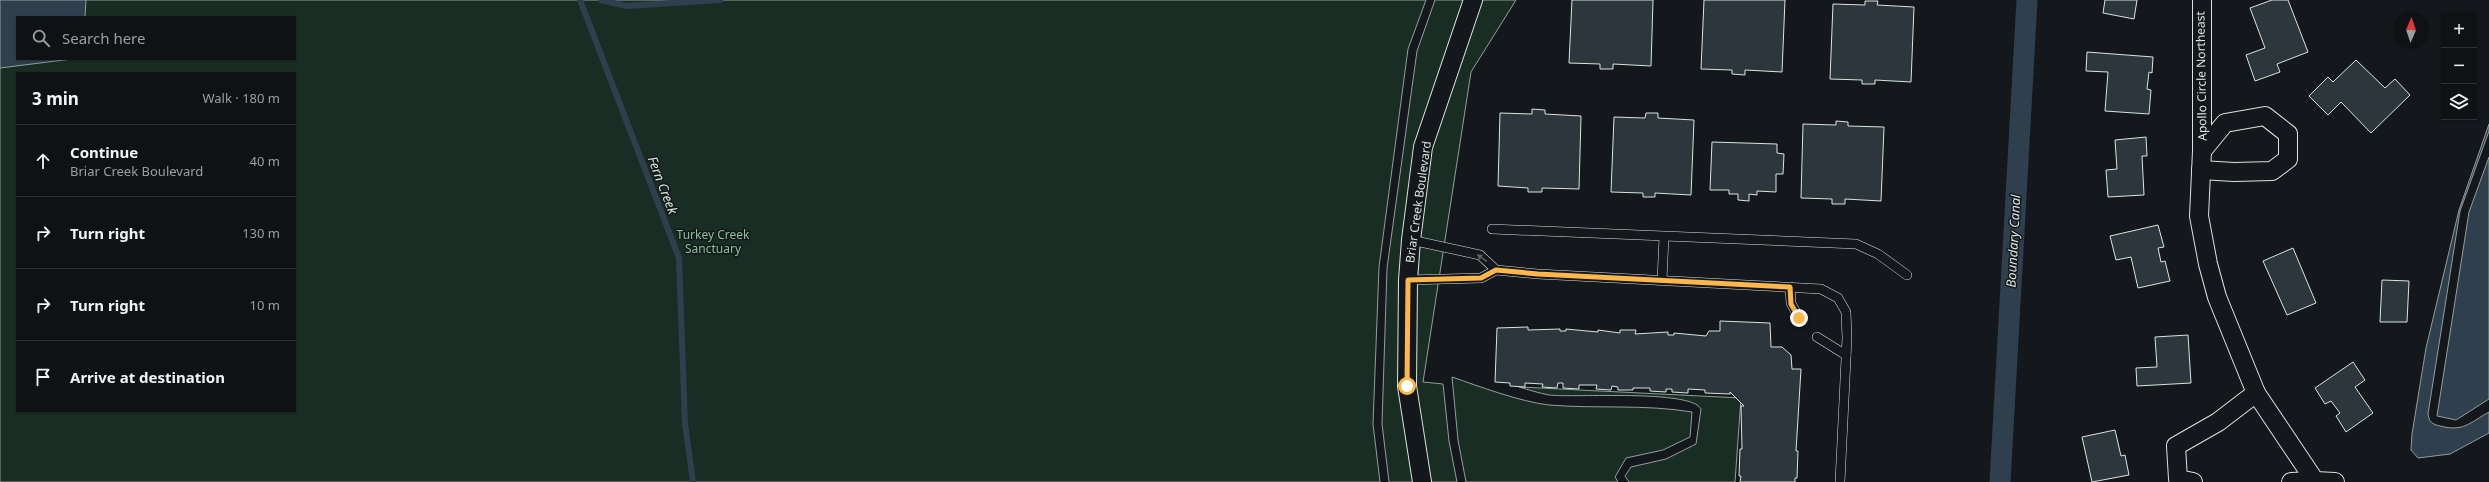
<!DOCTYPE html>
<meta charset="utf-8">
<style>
body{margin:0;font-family:"Noto Sans",sans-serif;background:#1d2022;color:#f1f3f6}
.controls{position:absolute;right:12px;top:12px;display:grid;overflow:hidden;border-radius:0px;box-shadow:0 1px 3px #0004}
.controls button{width:36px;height:36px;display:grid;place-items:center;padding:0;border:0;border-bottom:1px solid #2f3234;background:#0f1215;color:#f1f3f6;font:20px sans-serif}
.compass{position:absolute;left:2393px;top:12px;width:36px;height:36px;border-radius:50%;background:#0f1215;box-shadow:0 1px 3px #0004;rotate:2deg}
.stop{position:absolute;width:12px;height:12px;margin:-9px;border:3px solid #ffb74d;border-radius:50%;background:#fff}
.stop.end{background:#ffb74d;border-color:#fff;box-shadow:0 1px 4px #0008}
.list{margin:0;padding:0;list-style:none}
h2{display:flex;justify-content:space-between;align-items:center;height:52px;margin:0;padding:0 16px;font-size:17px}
h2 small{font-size:13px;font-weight:400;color:#9b9ea0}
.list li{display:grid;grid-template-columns:26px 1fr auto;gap:12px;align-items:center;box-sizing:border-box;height:72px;padding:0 16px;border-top:1px solid #2f3234}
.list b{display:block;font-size:15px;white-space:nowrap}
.list p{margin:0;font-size:13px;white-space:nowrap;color:#9b9ea0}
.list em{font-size:13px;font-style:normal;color:#9b9ea0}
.icon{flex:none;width:22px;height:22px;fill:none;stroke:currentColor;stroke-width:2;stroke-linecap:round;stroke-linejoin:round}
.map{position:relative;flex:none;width:2489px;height:482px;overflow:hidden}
.search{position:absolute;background:#0f1215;box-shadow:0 1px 3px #0004;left:16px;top:16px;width:280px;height:44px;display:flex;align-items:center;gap:10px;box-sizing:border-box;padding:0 14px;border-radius:0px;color:#9b9ea0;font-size:15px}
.panel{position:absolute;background:#0f1215;box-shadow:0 1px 3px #0004;left:16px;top:72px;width:280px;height:340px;border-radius:0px}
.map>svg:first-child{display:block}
.green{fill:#1a2d24;stroke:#939e99;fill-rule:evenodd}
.water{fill:#2f3f4d;stroke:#939e99}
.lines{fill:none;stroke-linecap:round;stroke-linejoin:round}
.stream{stroke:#2f3f4d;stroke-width:6}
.canal{stroke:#2f3f4d;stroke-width:21}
.building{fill:#2c363c;stroke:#d8e6dc}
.service-casing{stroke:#d8e6dc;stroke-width:10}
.minor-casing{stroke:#d8e6dc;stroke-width:20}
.service{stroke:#14181c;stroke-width:9}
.minor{stroke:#14181c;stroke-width:18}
.oneway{fill:#59605f}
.route{stroke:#ffb74d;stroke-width:5}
.labels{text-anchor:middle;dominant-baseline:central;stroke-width:3;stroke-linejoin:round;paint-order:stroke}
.street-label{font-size:12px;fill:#d8e6dc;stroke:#14181c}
.park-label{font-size:12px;fill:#8ac095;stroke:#14181c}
.water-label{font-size:13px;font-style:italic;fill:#d8e6dc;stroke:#14181c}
</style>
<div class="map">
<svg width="2489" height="482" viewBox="0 0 2489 482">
<rect width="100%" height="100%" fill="#14181c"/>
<g class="green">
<path d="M 0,0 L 1426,0 L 1408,49 L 1379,267 L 1373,424 L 1380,482 L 0,482 ZM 17,17 L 295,17 L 295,59 L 17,59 ZM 17,73 L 295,73 L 295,411 L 17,411 Z"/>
<polygon points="1435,0 1516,0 1471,72 1423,382 1443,384 1449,441 1457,482 1389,482 1382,424 1387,268 1417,51"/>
<path d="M 1452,377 C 1478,386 1521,402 1549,405 C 1597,409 1644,404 1692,412 L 1690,437 L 1663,450 L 1626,458 L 1615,477 L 1618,482 L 1466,482 L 1458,440 Z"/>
<path d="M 1519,387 L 1741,398 L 1735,482 L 1629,482 L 1625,476 L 1631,467 L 1666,459 L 1696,444 L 1701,409 C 1691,389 1574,398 1549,395 C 1539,393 1529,390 1519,387 Z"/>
</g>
<g class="water">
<polygon points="0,0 86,0 85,17 17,17 17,59 72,59 0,68"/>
<path d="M 2489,124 L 2489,131 L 2460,211 L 2428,414 C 2429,422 2432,424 2440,426 C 2464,432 2469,423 2489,412 L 2489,433 L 2450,454 L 2418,458 L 2411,450 L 2412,434 L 2426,348 L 2459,210 Z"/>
<polygon points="2489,157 2489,399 2456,420 2437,416 2469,212"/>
</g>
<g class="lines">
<g class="stream">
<polyline points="580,0 679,258 685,424 693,482"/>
<polyline points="601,0 626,6 720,0"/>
</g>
<polyline class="canal" points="2000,482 2027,0"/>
</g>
<g class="building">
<polygon points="1572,0 1653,0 1651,66 1613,64 1613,69 1600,69 1600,64 1569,63"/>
<polygon points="1704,0 1785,0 1782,72 1745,70 1745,75 1732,74 1732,70 1701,69"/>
<polygon points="2105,0 2137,0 2134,19 2103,13"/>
<polygon points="2272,0 2288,0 2308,52 2277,64 2280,72 2255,81 2246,55 2265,48 2250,8"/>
<polygon points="1865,1 1878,1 1877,5 1914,7 1911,82 1875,80 1875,84 1862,84 1862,80 1830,79 1833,4 1865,5"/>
<polygon points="2087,52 2153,57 2152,73 2149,72 2147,89 2151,90 2149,114 2105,111 2108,72 2086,71"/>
<polygon points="2356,60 2385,88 2395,79 2410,95 2371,133 2341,102 2328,115 2309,96 2328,77 2333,82"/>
<polygon points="1532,109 1545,110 1545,114 1581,116 1579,189 1542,188 1542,192 1528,192 1528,188 1498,186 1500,113 1532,114"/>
<polygon points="1646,113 1658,113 1658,118 1694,120 1691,195 1655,193 1655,197 1643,197 1643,193 1611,192 1614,117 1645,118"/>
<polygon points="1836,121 1848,122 1848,126 1884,127 1881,201 1845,199 1845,204 1832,204 1832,199 1801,198 1803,124 1836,125"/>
<polygon points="2146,137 2147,156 2142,156 2144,195 2108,197 2106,170 2117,169 2115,140"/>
<polygon points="1712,142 1777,144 1777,153 1784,154 1783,174 1776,174 1776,192 1757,191 1757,195 1749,194 1749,201 1738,200 1738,194 1729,194 1729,190 1710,190"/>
<polygon points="2158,225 2164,247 2158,248 2161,262 2165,261 2170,281 2138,288 2131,257 2116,260 2110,236"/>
<polygon points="2293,248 2316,303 2287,315 2263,261"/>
<polygon points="2382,280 2409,281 2407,322 2380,322"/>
<polygon points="1720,321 1770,323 1771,347 1782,347 1791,355 1792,369 1801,369 1796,451 1798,451 1797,478 1795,478 1795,482 1740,482 1741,476 1739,476 1740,449 1742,449 1741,406 1744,406 1730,392 1730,394 1705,393 1705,390 1688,389 1688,393 1672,392 1672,389 1666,389 1666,392 1650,391 1650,388 1633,388 1633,390 1618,390 1618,387 1612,386 1611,390 1596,389 1597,385 1579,385 1579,389 1563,388 1563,383 1558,383 1557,388 1542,387 1543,384 1525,383 1525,387 1510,386 1510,383 1495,382 1497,328 1528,327 1528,330 1560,329 1560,331 1566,331 1566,329 1598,332 1598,330 1620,333 1620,330 1636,330 1635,334 1668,332 1668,335 1674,335 1674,333 1706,336 1709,331 1720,331"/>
<polygon points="2188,335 2191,383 2137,386 2136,368 2157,367 2155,337"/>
<polygon points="2353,362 2365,380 2355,387 2373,413 2346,432 2336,416 2340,413 2331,401 2325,404 2315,388"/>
<polygon points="2115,430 2121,456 2125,455 2129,475 2092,482 2082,437"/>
</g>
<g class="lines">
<defs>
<g id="service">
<polyline points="1492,229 1856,244 1878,254 1907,275"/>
<polyline points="1496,270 1538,274 1821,289 1838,298 1846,312 1847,338 1840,482"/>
<polyline points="1408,280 1481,278 1496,270 1480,255 1411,240"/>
<polyline points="1662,280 1664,237"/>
<polyline points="1790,287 1791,303 1799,318"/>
<polyline points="1817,337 1846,355"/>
</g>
<g id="minor">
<polyline points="2202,0 2202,151 2199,216 2208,264 2217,297 2256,393 2315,481 2335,482"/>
<polyline points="2201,170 2234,172 2272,171 2288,159 2288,134 2265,116 2225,123 2202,151"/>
<polyline points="1422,482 1407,386 1408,280 1411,240 1423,147 1473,0"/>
<polyline points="2193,482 2178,479 2176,446 2218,422 2256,393"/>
<polyline points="2291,482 2315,481"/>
</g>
</defs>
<use href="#service" class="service-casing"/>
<use href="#minor" class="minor-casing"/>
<use href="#service" class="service"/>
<use href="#minor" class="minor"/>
</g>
<defs><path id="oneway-solid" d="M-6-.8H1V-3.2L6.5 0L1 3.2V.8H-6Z"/></defs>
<use class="oneway" href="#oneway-solid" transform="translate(1482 258) rotate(-145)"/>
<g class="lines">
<polyline class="route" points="1407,386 1408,280 1481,278 1496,270 1538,274 1790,287 1791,304 1799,318"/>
</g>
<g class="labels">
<g class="street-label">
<text transform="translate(2201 76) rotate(-91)">Apollo Circle Northeast</text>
<text transform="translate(1418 202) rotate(-82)">Briar Creek Boulevard</text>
</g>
<g class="park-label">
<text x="713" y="234">Turkey Creek<tspan x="713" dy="14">Sanctuary</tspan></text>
</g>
<g class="water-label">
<text transform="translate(663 185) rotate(69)">Fern Creek</text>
<text transform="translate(2013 241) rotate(-87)">Boundary Canal</text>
</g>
</g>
</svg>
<div class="controls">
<button>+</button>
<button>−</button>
<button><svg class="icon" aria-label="layers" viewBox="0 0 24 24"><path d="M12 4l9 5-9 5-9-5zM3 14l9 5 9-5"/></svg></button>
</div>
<svg class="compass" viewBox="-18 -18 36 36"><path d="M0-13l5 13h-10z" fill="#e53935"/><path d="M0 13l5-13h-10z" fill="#9b9ea0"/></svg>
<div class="stop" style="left:1407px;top:386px"></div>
<div class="stop end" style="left:1799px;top:318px"></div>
<div class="search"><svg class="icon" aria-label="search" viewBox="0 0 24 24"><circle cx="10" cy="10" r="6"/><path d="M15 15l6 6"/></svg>Search here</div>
<section class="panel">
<h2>3 min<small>Walk · 180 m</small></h2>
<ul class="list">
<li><svg class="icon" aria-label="ahead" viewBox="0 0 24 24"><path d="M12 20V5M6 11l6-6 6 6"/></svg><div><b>Continue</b><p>Briar Creek Boulevard</p></div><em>40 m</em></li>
<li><svg class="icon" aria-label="right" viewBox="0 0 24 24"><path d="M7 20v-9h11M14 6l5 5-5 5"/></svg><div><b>Turn right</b></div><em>130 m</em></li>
<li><svg class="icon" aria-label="right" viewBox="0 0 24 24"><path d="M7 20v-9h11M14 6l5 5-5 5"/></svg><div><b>Turn right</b></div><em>10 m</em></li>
<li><svg class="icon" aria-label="arrive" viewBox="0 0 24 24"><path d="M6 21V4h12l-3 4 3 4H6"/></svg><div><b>Arrive at destination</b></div></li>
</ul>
</section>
</div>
